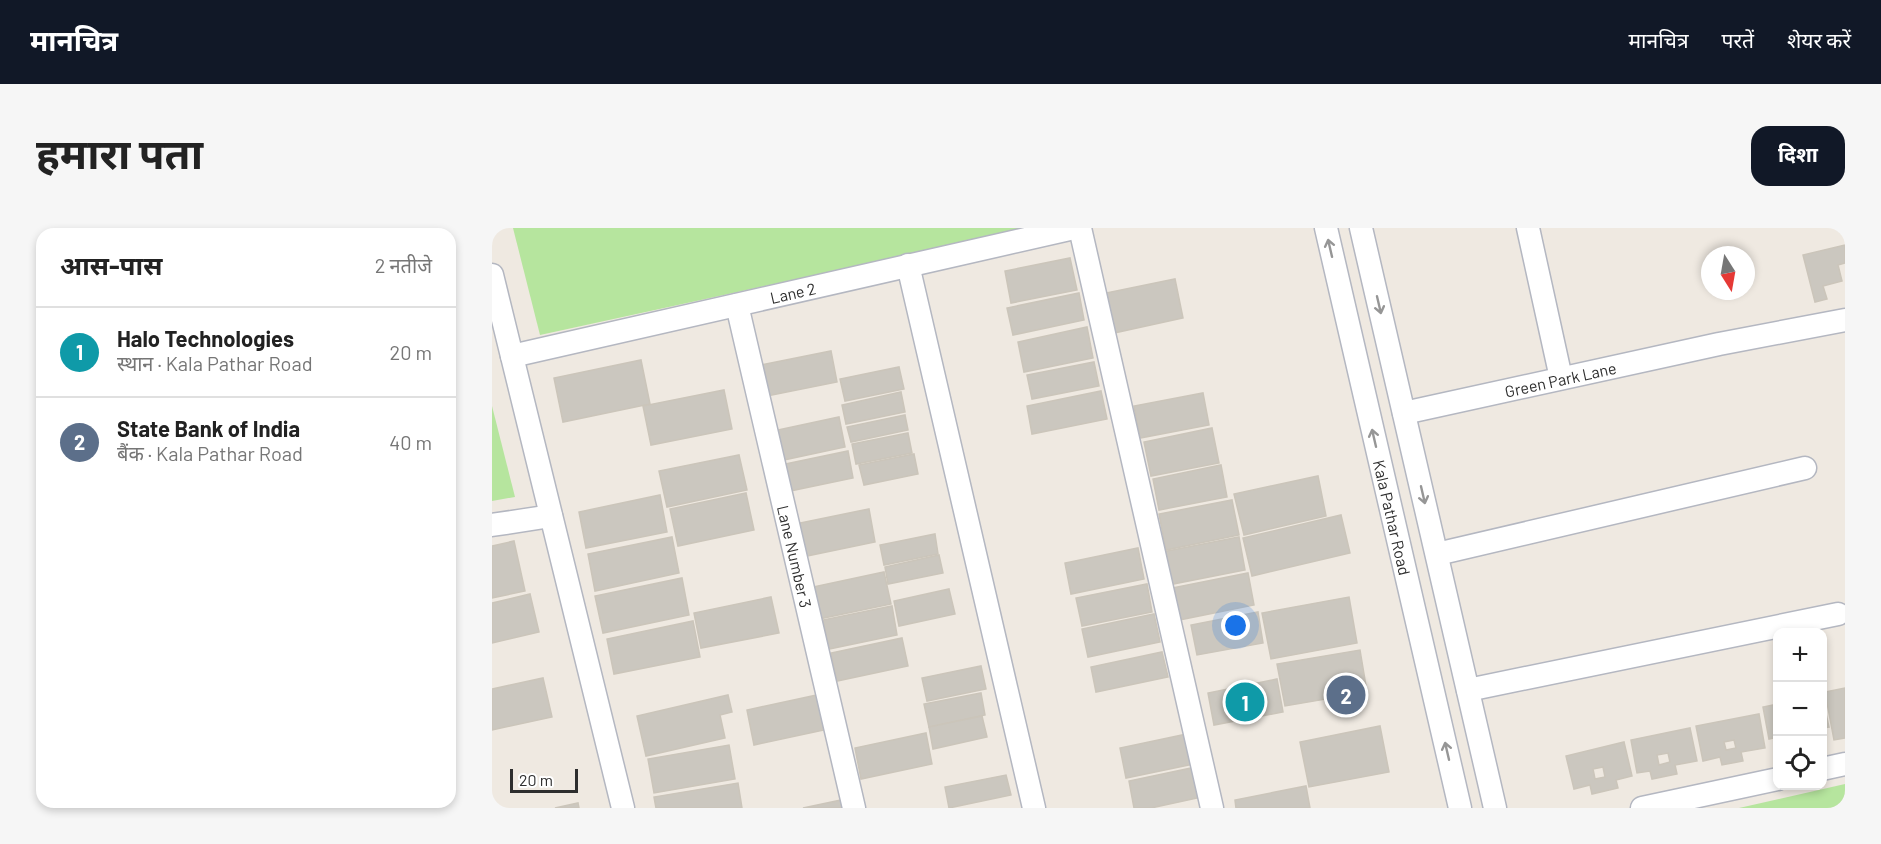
<!DOCTYPE html>
<html lang="hi">
<meta charset="utf-8">
<style>
body{margin:0;font-family:Barlow,"Noto Sans Devanagari",sans-serif;background:#f6f6f6;color:#222}
.controls{position:absolute;right:18px;bottom:18px;display:grid;overflow:hidden;border-radius:12px;box-shadow:0 3px 9px #0003}
.controls button{width:54px;height:54px;display:grid;place-items:center;padding:0;border:0;border-bottom:2px solid #e0e0e0;background:#fff;color:#222;font:30px sans-serif}
.compass{position:absolute;left:1209px;top:18px;width:54px;height:54px;border-radius:50%;background:#fff;box-shadow:0 3px 9px #0003;rotate:169deg}
.scale{position:absolute;left:18px;bottom:15px;width:68px;box-sizing:border-box;padding-left:6px;border:3px solid #2e2e2e;border-top:0;font-size:16px;line-height:21px;white-space:nowrap;color:#2e2e2e;-webkit-text-stroke:4px #fff;paint-order:stroke}
.you{position:absolute;left:744px;top:398px;width:21px;height:21px;margin:-15px;border:4px solid #fff;border-radius:50%;background:#1a73e8;box-shadow:0 0 0 9px #1a73e833}
.badge{display:grid;place-items:center;width:39px;height:39px;border-radius:50%;background:#111827;color:#fff;font-size:20px;font-weight:700}
.pin{position:absolute;translate:-50% -50%;border:3px solid #fff;box-shadow:0 2px 6px #0006}
.list{margin:0;padding:0;list-style:none}
h2{display:flex;justify-content:space-between;align-items:center;height:78px;margin:0;padding:0 24px;font-size:26px}
h2 small{font-size:20px;font-weight:400;color:#767676}
.list li{display:grid;grid-template-columns:39px 1fr auto;gap:18px;align-items:center;box-sizing:border-box;height:90px;padding:0 24px;border-top:2px solid #e0e0e0}
.list b{display:block;font-size:22px;white-space:nowrap}
.list p{margin:0;font-size:20px;white-space:nowrap;color:#767676}
.list em{font-size:20px;font-style:normal;color:#767676}
.icon{flex:none;width:33px;height:33px;fill:none;stroke:currentColor;stroke-width:2;stroke-linecap:round;stroke-linejoin:round}
.map{position:relative;flex:none;width:1353px;height:580px;overflow:hidden;border-radius:18px}
header{display:flex;align-items:center;gap:36px;box-sizing:border-box;height:84px;padding:0 30px;background:#111827;color:#fff}
header strong{font-size:28px}
nav{display:flex;gap:33px;margin-inline-start:auto;font-size:21px}
.intro{display:flex;align-items:center;justify-content:space-between;box-sizing:border-box;height:144px;padding:0 36px}
h1{margin:0;font-size:42px}
.button{padding:15px 27px;border-radius:18px;background:#111827;color:#fff;font-size:21px;font-weight:700}
main{display:flex;gap:36px;padding:0 36px}
aside{flex:1;background:#fff;border-radius:18px;box-shadow:0 3px 9px #0003}
.map>svg:first-child{display:block}
.green{fill:#b6e59e}
.building{fill:#cbc7bf;stroke:#cbc5ba;stroke-width:1.5;fill-rule:evenodd}
.lines{fill:none;stroke-linecap:round;stroke-linejoin:round}
.minor-casing{stroke:#b4b7c1;stroke-width:25}
.minor{stroke:#fff;stroke-width:22}
.oneway{stroke:#969696}
.labels{text-anchor:middle;dominant-baseline:central;stroke-width:4.5;stroke-linejoin:round;paint-order:stroke}
.street-label{font-size:16px;fill:#2e2e2e;stroke:#fff}
</style>
<header>
<strong>मानचित्र</strong>
<nav><a>मानचित्र</a><a>परतें</a><a>शेयर करें</a></nav>
</header>
<div class="intro"><h1>हमारा पता</h1><a class="button">दिशा</a></div>
<main>
<aside>
<h2>आस-पास<small>2 नतीजे</small></h2>
<ul class="list">
<li><span class="badge" style="background:#0f9aa8">1</span><div><b>Halo Technologies</b><p>स्थान · Kala Pathar Road</p></div><em>20 m</em></li>
<li><span class="badge" style="background:#5c6f8a">2</span><div><b>State Bank of India</b><p>बैंक · Kala Pathar Road</p></div><em>40 m</em></li>
</ul>
</aside>
<div class="map">
<svg width="1353" height="580" viewBox="0 0 1353 580">
<rect width="100%" height="100%" fill="#efe9e1"/>
<g class="green">
<polygon points="21,0 540,0 48,107"/>
<polygon points="0,178 23,269 0,273"/>
<polygon points="1353,556 1353,580 1247,580"/>
</g>
<g class="building">
<polygon points="1353,17 1353,35 1346,37 1350,53 1331,58 1335,71 1323,74 1311,27"/>
<polygon points="578,30 585,62 519,75 513,43"/>
<polygon points="683,51 691,90 622,105 614,65"/>
<polygon points="587,65 592,92 521,107 515,80"/>
<polygon points="595,99 601,130 532,144 526,114"/>
<polygon points="339,123 345,154 270,169 264,138"/>
<polygon points="149,132 158,176 71,194 62,150"/>
<polygon points="602,134 607,158 540,171 535,147"/>
<polygon points="407,139 412,161 353,173 348,151"/>
<polygon points="232,162 240,201 159,217 151,178"/>
<polygon points="609,163 615,191 540,206 535,178"/>
<polygon points="409,164 413,184 354,196 350,177"/>
<polygon points="711,165 717,197 648,210 642,178"/>
<polygon points="413,187 416,202 359,214 355,199"/>
<polygon points="347,189 353,219 287,233 281,203"/>
<polygon points="720,200 727,235 659,248 652,214"/>
<polygon points="416,205 420,225 364,236 360,216"/>
<polygon points="356,223 361,250 298,263 293,236"/>
<polygon points="422,226 426,246 372,257 367,237"/>
<polygon points="247,227 255,262 175,279 167,243"/>
<polygon points="729,237 735,269 667,282 661,251"/>
<polygon points="826,248 834,288 752,307 742,266"/>
<polygon points="254,265 262,302 186,318 178,281"/>
<polygon points="168,267 175,304 94,320 87,284"/>
<polygon points="740,272 747,307 674,322 667,286"/>
<polygon points="377,281 383,314 310,329 303,296"/>
<polygon points="849,287 858,325 760,348 751,310"/>
<polygon points="443,306 446,326 392,337 388,317"/>
<polygon points="180,309 187,345 103,363 96,326"/>
<polygon points="747,309 753,342 676,357 670,324"/>
<polygon points="22,313 33,363 0,370 0,318"/>
<polygon points="646,320 652,351 579,366 573,335"/>
<polygon points="447,327 451,345 396,356 393,339"/>
<polygon points="392,344 399,376 327,391 321,359"/>
<polygon points="756,345 762,377 687,392 680,360"/>
<polygon points="190,350 197,387 111,405 103,368"/>
<polygon points="655,356 660,384 590,398 584,370"/>
<polygon points="457,361 463,386 407,398 402,373"/>
<polygon points="38,366 47,404 0,415 0,375"/>
<polygon points="279,369 287,405 209,420 202,385"/>
<polygon points="857,369 865,415 779,431 770,385"/>
<polygon points="400,378 405,407 337,421 331,392"/>
<polygon points="766,384 771,415 705,427 699,397"/>
<polygon points="662,386 668,414 596,429 590,401"/>
<polygon points="201,393 208,429 122,446 115,411"/>
<polygon points="410,410 416,438 345,453 339,425"/>
<polygon points="868,422 875,464 793,478 785,436"/>
<polygon points="670,424 676,449 604,464 599,439"/>
<polygon points="489,438 494,461 435,473 430,450"/>
<polygon points="51,450 60,489 0,502 0,461"/>
<polygon points="785,451 791,484 722,497 716,465"/>
<polygon points="1353,460 1353,510 1342,512 1333,464"/>
<polygon points="489,465 493,487 437,499 432,476"/>
<polygon points="236,467 240,484 228,487 233,510 154,528 145,488"/>
<polygon points="325,467 332,502 262,517 255,482"/>
<polygon points="1330,468 1337,499 1330,500"/>
<polygon points="1286,476 1286,509 1277,511 1271,479"/>
<path d="M 1267,486 L 1273,520 L 1249,524 L 1251,533 L 1230,537 L 1228,529 L 1211,533 L 1204,498 ZM 1242,512 L 1244,520 L 1234,522 L 1232,514 Z"/>
<polygon points="490,488 495,509 441,521 437,499"/>
<polygon points="888,498 897,544 817,559 808,514"/>
<path d="M 1198,500 L 1205,533 L 1183,537 L 1185,546 L 1160,551 L 1158,543 L 1145,545 L 1139,512 ZM 1176,525 L 1178,534 L 1167,537 L 1165,527 Z"/>
<polygon points="434,505 440,536 369,551 363,520"/>
<polygon points="695,506 702,536 634,550 628,520"/>
<path d="M 1132,514 L 1140,548 L 1124,552 L 1126,560 L 1100,566 L 1098,557 L 1082,561 L 1074,528 ZM 1111,539 L 1113,549 L 1103,551 L 1101,541 Z"/>
<polygon points="237,517 243,551 162,565 156,531"/>
<polygon points="704,539 710,569 659,580 642,580 637,553"/>
<polygon points="514,547 519,567 457,580 453,559"/>
<polygon points="246,555 250,580 164,580 162,569"/>
<polygon points="814,558 818,580 744,580 743,572"/>
<polygon points="354,571 356,580 311,580"/>
<polygon points="86,575 87,580 63,580"/>
</g>
<g class="lines">
<defs>
<g id="minor">
<polyline points="588,0 720,580"/>
<path id="s1" d="M 834,0 L 968,580"/>
<polyline points="869,0 1003,580"/>
<polyline points="1036,0 1069,150"/>
<polyline points="416,37 542,580"/>
<polyline points="0,47 131,580"/>
<path id="s2" d="M 245,77 L 362,580"/>
<path id="s3" d="M 20,128 L 582,0"/>
<path id="s4" d="M 912,185 L 1227,116 L 1353,92"/>
<polyline points="0,297 59,288"/>
<polyline points="945,326 1313,240"/>
<polyline points="976,462 1346,386"/>
<polyline points="1330,541 1353,536"/>
<polyline points="1150,580 1286,551"/>
</g>
</defs>
<use href="#minor" class="minor-casing"/>
<use href="#minor" class="minor"/>
</g>
<defs><path id="oneway-shaft" d="M-6 0H5M1.5-3L5.5 0L1.5 3" fill="none" stroke-width="1.6" stroke-linecap="round" stroke-linejoin="round" transform="scale(1.5)"/></defs>
<g class="oneway">
<use href="#oneway-shaft" transform="translate(838 20) rotate(-103)"/>
<use href="#oneway-shaft" transform="translate(887 77) rotate(77)"/>
<use href="#oneway-shaft" transform="translate(882 210) rotate(-103)"/>
<use href="#oneway-shaft" transform="translate(931 267) rotate(77)"/>
<use href="#oneway-shaft" transform="translate(955 523) rotate(-103)"/>
</g>
<g class="labels">
<g class="street-label">
<text stroke="none"><textPath href="#s3" startOffset="288">Lane 2</textPath></text>
<text stroke="none"><textPath href="#s4" startOffset="160">Green Park Lane</textPath></text>
<text stroke="none"><textPath href="#s1" startOffset="297">Kala Pathar Road</textPath></text>
<text stroke="none"><textPath href="#s2" startOffset="258">Lane Number 3</textPath></text>
</g>
</g>
</svg>
<div class="controls">
<button>+</button>
<button>−</button>
<button><svg class="icon" aria-label="locate" viewBox="0 0 24 24"><circle cx="12" cy="12" r="6"/><path d="M12 2v4M12 18v4M2 12h4M18 12h4"/></svg></button>
</div>
<svg class="compass" viewBox="-18 -18 36 36"><path d="M0-13l5 13h-10z" fill="#e53935"/><path d="M0 13l5-13h-10z" fill="#767676"/></svg>
<div class="scale">20 m</div>
<div class="you"></div>
<div class="pin badge" style="left:753px;top:474px;background:#0f9aa8">1</div>
<div class="pin badge" style="left:854px;top:467px;background:#5c6f8a">2</div>
</div>
</main>
